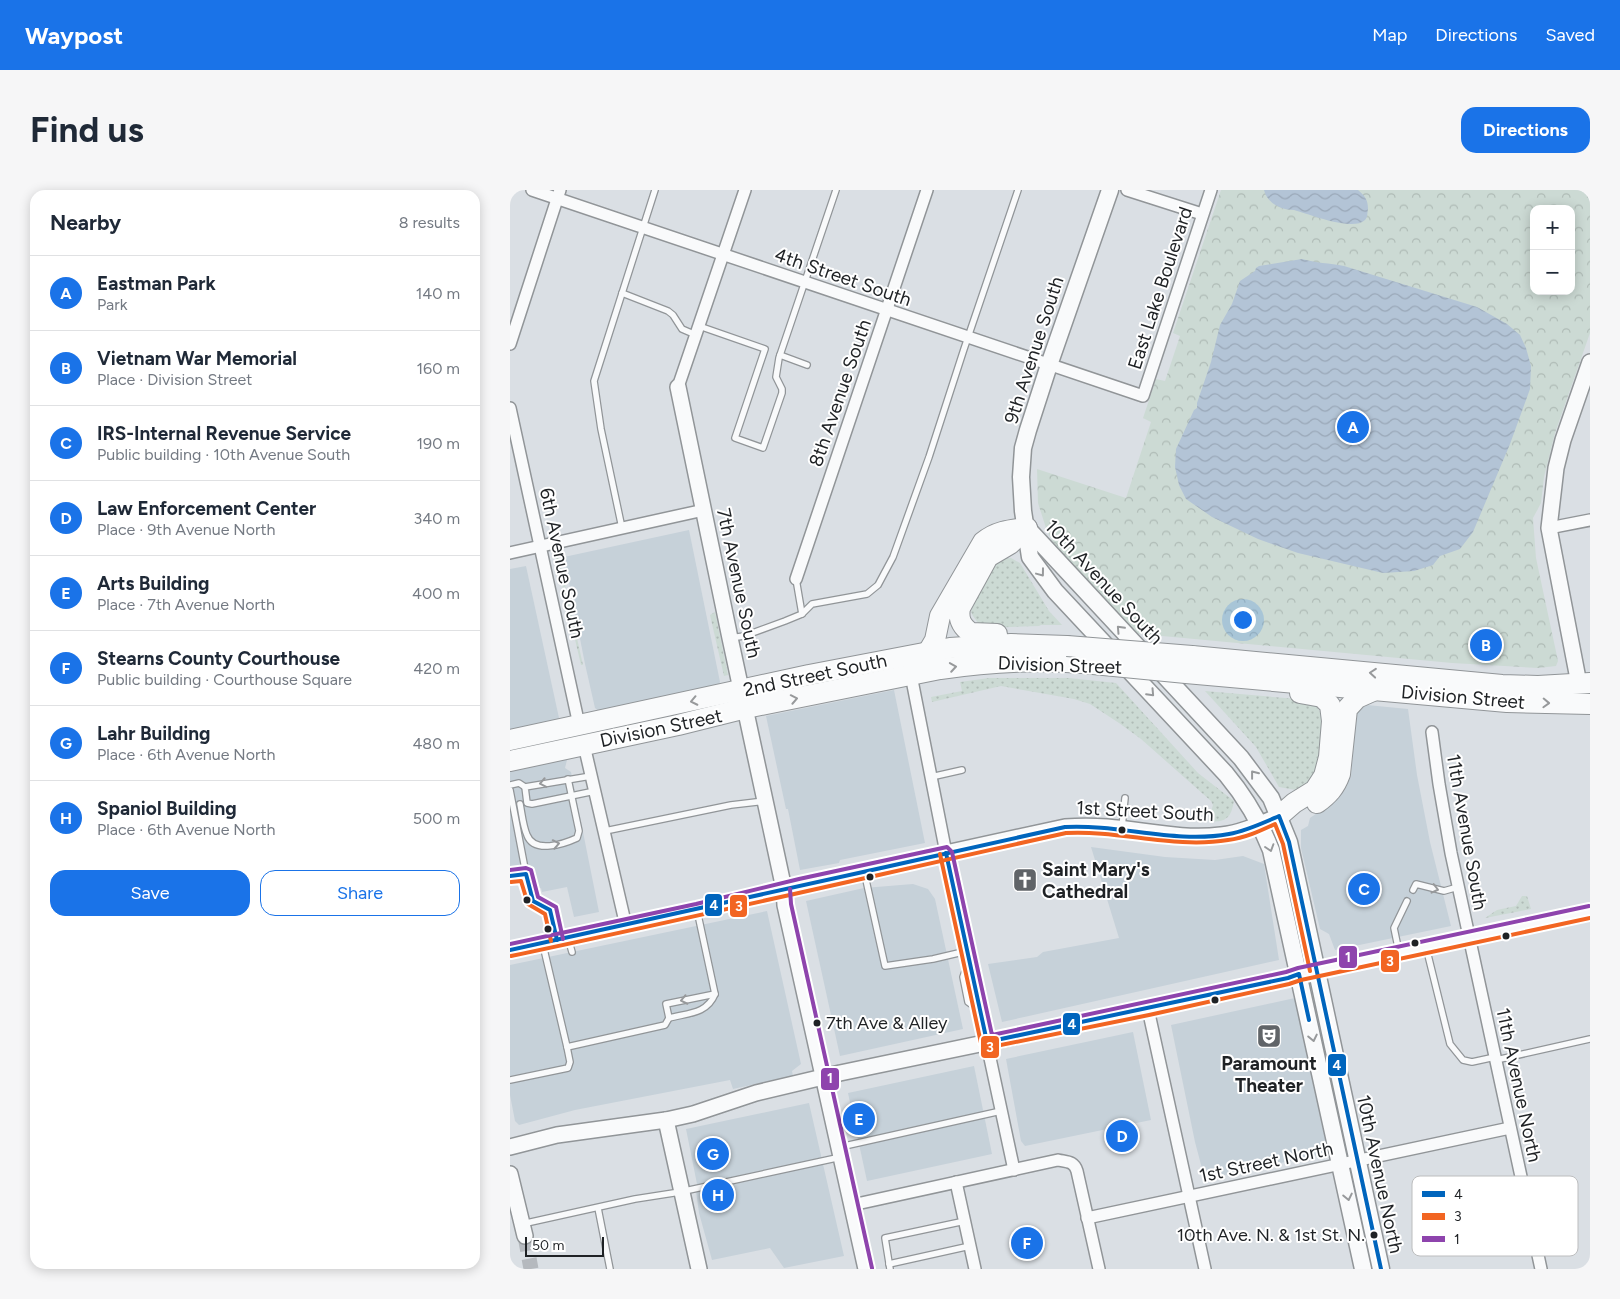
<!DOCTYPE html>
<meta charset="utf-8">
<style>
body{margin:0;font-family:Figtree,sans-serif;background:#f6f6f7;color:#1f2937}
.controls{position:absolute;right:15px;top:15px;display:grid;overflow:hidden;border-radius:10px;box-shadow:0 2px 12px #0003}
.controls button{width:45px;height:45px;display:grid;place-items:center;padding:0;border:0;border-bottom:1px solid #e0e1e3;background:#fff;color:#1f2937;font:25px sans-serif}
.scale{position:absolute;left:15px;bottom:12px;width:79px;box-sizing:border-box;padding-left:5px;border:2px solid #1f2225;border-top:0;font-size:14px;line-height:18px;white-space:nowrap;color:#1f2225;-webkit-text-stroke:4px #fff;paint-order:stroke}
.you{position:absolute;left:732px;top:429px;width:18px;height:18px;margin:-12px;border:4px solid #fff;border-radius:50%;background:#1a73e8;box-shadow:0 0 0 8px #1a73e833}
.badge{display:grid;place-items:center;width:32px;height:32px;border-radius:50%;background:#1a73e8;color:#fff;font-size:16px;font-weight:700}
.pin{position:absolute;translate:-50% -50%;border:2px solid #fff;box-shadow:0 1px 5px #0006}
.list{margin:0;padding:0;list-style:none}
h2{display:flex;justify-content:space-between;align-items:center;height:65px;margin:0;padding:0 20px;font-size:21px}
h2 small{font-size:16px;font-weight:400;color:#747a83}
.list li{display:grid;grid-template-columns:32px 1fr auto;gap:15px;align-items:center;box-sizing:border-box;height:75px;padding:0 20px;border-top:1px solid #e0e1e3}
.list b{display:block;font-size:19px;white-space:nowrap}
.list p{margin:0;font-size:16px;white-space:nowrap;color:#747a83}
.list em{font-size:16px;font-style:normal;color:#747a83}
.actions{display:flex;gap:10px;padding:15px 20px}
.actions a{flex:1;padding:11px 0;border:1px solid #1a73e8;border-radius:15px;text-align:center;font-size:18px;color:#1a73e8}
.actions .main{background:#1a73e8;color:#fff}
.map{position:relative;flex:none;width:1080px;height:1079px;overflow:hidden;border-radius:15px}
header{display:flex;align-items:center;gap:30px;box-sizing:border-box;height:70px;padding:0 25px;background:#1a73e8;color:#fff}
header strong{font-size:24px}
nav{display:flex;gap:28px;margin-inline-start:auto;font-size:18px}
.intro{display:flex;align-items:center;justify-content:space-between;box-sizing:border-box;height:120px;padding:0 30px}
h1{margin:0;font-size:35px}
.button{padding:12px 22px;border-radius:15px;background:#1a73e8;color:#fff;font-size:18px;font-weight:700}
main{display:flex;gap:30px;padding:0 30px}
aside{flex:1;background:#fff;border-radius:15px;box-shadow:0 2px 12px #0003}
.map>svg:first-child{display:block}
.built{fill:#c6d1d9}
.grass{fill:url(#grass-dots)}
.park{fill:url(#park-crowns);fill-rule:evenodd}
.water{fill:url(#water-waves)}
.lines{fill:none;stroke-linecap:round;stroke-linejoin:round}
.tertiary-tunnel{stroke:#b5b9be;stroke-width:15;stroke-dasharray:15 8;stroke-linecap:butt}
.service-casing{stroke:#919598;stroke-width:8}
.minor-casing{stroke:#919598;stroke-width:14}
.tertiary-casing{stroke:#919598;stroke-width:18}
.secondary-casing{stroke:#919598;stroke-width:19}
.trunk-casing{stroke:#919598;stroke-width:22}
.service{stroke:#f9fafb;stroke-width:5.5}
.minor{stroke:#f9fafb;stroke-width:11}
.tertiary{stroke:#f9fafb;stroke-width:15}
.secondary{stroke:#f9fafb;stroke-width:16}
.trunk{stroke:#f9fafb;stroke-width:20}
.trunk-bridge-casing{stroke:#919598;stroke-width:22;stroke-linecap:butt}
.trunk-bridge{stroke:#f9fafb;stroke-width:20}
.bus-1-casing{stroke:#fff;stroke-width:8}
.bus-2-casing{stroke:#fff;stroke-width:8}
.bus-3-casing{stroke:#fff;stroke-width:8}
.bus-1{stroke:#0065bd;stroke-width:4}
.bus-2{stroke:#f26522;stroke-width:4}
.bus-3{stroke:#8e44ad;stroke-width:4}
.oneway{stroke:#97999b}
.bus-dot{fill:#1f2225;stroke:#fff;stroke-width:2}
.labels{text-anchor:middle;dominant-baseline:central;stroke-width:4;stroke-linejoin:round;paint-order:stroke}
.bus-label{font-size:18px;fill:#1f2225;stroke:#fff;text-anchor:start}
.street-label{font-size:19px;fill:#1f2225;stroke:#fff}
.poi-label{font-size:19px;font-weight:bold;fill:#1f2225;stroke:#fff;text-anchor:start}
.key{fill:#fff;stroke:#bcbdbe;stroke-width:1}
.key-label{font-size:14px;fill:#1f2225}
.line-badge{stroke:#fff;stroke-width:2}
.badge-label{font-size:14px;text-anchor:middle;font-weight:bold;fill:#fff}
</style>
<header>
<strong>Waypost</strong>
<nav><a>Map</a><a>Directions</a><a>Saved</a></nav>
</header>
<div class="intro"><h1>Find us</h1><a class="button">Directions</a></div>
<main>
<aside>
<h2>Nearby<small>8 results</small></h2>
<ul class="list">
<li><span class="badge">A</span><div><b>Eastman Park</b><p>Park</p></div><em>140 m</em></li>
<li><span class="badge">B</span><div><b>Vietnam War Memorial</b><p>Place · Division Street</p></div><em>160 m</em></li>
<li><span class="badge">C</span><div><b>IRS-Internal Revenue Service</b><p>Public building · 10th Avenue South</p></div><em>190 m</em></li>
<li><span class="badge">D</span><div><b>Law Enforcement Center</b><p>Place · 9th Avenue North</p></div><em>340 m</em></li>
<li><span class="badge">E</span><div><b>Arts Building</b><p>Place · 7th Avenue North</p></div><em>400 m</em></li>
<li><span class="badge">F</span><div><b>Stearns County Courthouse</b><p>Public building · Courthouse Square</p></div><em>420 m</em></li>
<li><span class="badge">G</span><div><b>Lahr Building</b><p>Place · 6th Avenue North</p></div><em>480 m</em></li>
<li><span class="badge">H</span><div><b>Spaniol Building</b><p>Place · 6th Avenue North</p></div><em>500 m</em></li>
</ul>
<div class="actions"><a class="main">Save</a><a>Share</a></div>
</aside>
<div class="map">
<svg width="1080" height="1079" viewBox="0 0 1080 1079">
<defs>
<pattern id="grass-dots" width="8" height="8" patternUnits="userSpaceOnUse" patternTransform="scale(1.25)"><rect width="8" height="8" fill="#ccdad4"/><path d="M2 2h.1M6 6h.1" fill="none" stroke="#afbbb6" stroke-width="1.8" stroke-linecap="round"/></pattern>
<pattern id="park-crowns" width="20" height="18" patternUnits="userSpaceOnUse" patternTransform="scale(1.25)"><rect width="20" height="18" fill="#ccdad4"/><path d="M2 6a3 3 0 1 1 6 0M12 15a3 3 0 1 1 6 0" fill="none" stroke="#afbbb6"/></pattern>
<pattern id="water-waves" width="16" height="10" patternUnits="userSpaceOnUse" patternTransform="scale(1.25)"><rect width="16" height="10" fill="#b3c4d6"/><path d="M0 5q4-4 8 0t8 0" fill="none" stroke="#9aa8b8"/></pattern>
</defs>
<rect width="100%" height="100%" fill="#dadfe4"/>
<g class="built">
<polygon points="179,340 210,492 208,496 90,522 85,518 75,474 54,367"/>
<polygon points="16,376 49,528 46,531 0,541 0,379"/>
<polygon points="384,500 415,653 330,670 329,673 290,680 278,619 276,619 256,526"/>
<polygon points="857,515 898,519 907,585 920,652 941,736 825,760 819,744 810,739 791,658 791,640 798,636 800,628 827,609 835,600 841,586 846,526 849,519"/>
<polygon points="56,568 57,570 55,578 61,582 89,722 64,727 57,697 32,702 31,698 25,699 20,678 0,680 0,581"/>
<polygon points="581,657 655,667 705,670 733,666 754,674 769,770 492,832 478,774 527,767 533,762 609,748"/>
<polygon points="403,694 418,699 425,709 453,839 330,866 296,711 354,698"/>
<polygon points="257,721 291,874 282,881 283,886 223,899 220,890 65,920 9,935 5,931 0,905 0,775"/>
<polygon points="785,808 818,963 710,986 706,982 694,986 685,952 661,835"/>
<polygon points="623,842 641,930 515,956 511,951 496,869"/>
<polygon points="464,876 482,964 357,991 338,903"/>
<polygon points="299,913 334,1066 274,1078 260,1058 202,1070 189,1023 186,1001 187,994 176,939"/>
</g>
<g class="grass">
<polygon points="46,368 49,368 73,475 71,475"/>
<polygon points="501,368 510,373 539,421 552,435 531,435 529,436 475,438 471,437 463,426 461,422 464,412 483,375 492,369"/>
<polygon points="205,422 218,485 214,486 200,425"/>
<path d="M 479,488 L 559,488 L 606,493 L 688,583 L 724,611 C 721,628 716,633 698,631 L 703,615 L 701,611 L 631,549 L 609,533 L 580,514 L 564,509 L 491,496 L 422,512 L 421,507 L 452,501 L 450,492 Z"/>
<path d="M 695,501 L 799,510 C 805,515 811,520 812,528 C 814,541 810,579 801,589 C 797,593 791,597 786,600 L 769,597 L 746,557 Z"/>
<polygon points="1012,706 1017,706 1021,719 975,728 987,720 1006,716"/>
</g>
<path class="park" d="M 711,0 L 1080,0 L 1080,143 L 1045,243 L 1034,287 L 1031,313 L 1023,328 L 1026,368 L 1048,471 L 1046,476 L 1028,478 L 942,473 L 620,443 L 557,372 L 541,349 L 536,338 L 528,313 L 527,279 L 616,308 L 641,232 L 633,228 L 646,189 L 655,191 L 670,146 L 663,143 ZM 1024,19 L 1061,19 L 1061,101 L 1024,101 Z"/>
<g class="water">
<path d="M 754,0 L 848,0 C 855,6 858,10 858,19 C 857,23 858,27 855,30 C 843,42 799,24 784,20 C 771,20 757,13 754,0 Z"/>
<path d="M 792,69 C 805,73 820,73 834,76 L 967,117 L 997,134 L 1010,145 L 1016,158 L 1021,176 L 1020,199 L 1000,254 L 963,342 L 950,359 L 930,366 L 923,375 L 904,381 L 873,383 L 788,363 L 765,355 L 748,349 L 702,327 L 676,309 L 669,295 L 665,277 L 666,259 L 684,220 L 687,218 L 687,213 L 701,172 L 710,135 L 722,114 L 730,91 L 745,81 L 746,78 L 749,76 Z"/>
</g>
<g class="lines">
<polyline class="tertiary-tunnel" points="15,1046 21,1079"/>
<defs>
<g id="service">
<polyline points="112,103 158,121 163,125 172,139 186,145"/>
<polyline points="189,136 255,159 225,248 253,258 272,203 272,199 266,187 269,168 326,0"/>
<polyline points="270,165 297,175"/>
<polyline points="112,338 91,239 84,191 145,0"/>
<polyline points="286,389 292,424"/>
<polyline points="220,448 234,446 275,431 292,424 302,414 357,404 368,395 383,367 419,267 454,159 508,0"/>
<polyline points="81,586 15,597 17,613 22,614 85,601"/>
<polyline points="421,587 452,580"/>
<polyline points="0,595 9,593 15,597"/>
<polyline points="0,600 16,684 23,711 40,720 47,749"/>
<path d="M 10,614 C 12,624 13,636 17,645 C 24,664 54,654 67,648 L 69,641 L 58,589"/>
<polyline points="612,637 615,608"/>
<polyline points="95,641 221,615 255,611"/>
<polyline points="354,681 375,776 423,769 457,761"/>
<polyline points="0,686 16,684"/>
<polyline points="903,700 906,694 934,701 948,697"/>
<polyline points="58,748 62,762"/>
<polyline points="33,755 57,857 155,835 159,828 156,814 205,804"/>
<polyline points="916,757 940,854 953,870 962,872 985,867"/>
<polyline points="889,762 884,738 897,711"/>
<polyline points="458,773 453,787 458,812 468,819"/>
<path d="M 159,828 C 178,823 197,824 205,804 L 187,720"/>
<polyline points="986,870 1080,849"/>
<polyline points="0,890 58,878 60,872 57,857"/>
<polyline points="330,957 491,921"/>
<polyline points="88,1018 100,1079"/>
<polyline points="12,1034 125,1009 170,1002 331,967"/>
<polyline points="379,1074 460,1056"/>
<polyline points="380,1079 375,1048 455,1031"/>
</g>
<g id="minor">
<polyline points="22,0 633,206 701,0"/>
<polyline points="617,0 692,24"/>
<polyline points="0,154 50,0"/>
<polyline points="168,197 235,0"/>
<polyline points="0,218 69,535"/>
<polyline points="1039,338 1080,330"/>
<polyline points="0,363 194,320"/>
<polyline points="286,389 417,0"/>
<polyline points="401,485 436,663 504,980"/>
<polyline points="922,542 929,594 941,663 1031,1079"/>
<polyline points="74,555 116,736"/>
<polyline points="638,819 695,1079"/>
<polyline points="446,992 465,1079"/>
<path d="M 342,1015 L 548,970 C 557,972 564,971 567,981 L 589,1079"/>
<polyline points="577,1028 1000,938"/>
</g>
<g id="tertiary">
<polyline points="168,197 220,448 274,699 275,715 356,1079"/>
<polyline points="1069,494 1039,338 1046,278 1053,250 1080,172"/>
<path d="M 0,760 L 187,720 L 290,695 L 555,637 C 569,636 583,636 597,637 C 635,640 672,650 711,645 C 731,643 750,634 769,626"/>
<polyline points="156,930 189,1079"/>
<polyline points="0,957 47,945 156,930 183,924 246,903 330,883 638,819 778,788 789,784 1080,722"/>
<polyline points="0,984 15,1046"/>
</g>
<g id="secondary">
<path d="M 600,0 L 539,175 L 518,240 L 513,258 L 511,287 L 513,321 L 520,367 L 545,401 L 716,584 C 736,608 749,630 761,660 L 853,1079"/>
<polyline points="517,338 731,568 761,608 779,652 871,1079"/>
</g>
<g id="trunk">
<path d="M 487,444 L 461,443 C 451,436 448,429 450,418 L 478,367 L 500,354 L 517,338"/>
<path d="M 418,462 L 425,450 L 430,426 L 473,352 C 486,341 500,340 517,338"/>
<polyline points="682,466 992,495 1028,496 1080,493"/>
<polyline points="676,483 997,512 1080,514"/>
<polyline points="0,550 299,485 440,458 501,454 557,456"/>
<path d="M 0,571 L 168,535 L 236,518 L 430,479 C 478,472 525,469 573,473"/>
<path d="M 807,613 C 818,605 825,598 830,584 L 837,519 L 847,508 L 865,500"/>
<polyline points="769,626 784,613 805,600 814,586 819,567 822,531 820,515 812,507 790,503"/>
</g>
</defs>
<use href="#service" class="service-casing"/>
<use href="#minor" class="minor-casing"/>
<use href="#tertiary" class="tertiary-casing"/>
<use href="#secondary" class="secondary-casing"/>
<use href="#trunk" class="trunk-casing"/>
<use href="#service" class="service"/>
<use href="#minor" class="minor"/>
<use href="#tertiary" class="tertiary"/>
<use href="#secondary" class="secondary"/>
<use href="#trunk" class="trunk"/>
<defs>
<g id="trunk-bridge">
<polyline points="557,456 682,466"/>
<polyline points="573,473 676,483"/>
</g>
</defs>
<use href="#trunk-bridge" class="trunk-bridge-casing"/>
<use href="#trunk-bridge" class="trunk-bridge"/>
<defs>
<g id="bus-1">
<polyline points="436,663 477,852 778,788 789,784 799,830"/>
<polyline points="0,686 16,684 23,711 40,720 47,750"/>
<path d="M 0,760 C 185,720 370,678 555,637 C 610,634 665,654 719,644 C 736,641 753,633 769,626 L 779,652 L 871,1079"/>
</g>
<g id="bus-2">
<polyline points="430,664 471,853 476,858 639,825 779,794 791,790 1080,728"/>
<polyline points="1,692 11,691 18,714 35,724 41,751"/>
<path d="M 1,766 C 186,727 371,684 556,643 C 610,640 664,659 718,650 C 735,648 750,641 765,634 L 773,654 L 800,781"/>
</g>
<g id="bus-3">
<polyline points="0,680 16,678 21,680 28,707 46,717 53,749"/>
<polyline points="280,699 281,714 362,1078"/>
<polyline points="0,754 186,714 289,689 437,657 442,662 482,845 776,782 788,778 1079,716"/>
</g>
</defs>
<use href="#bus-1" class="bus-1-casing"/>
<use href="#bus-2" class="bus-2-casing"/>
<use href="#bus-3" class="bus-3-casing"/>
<use href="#bus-1" class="bus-1"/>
<use href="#bus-2" class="bus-2"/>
<use href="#bus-3" class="bus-3"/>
</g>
<defs><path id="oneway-chevron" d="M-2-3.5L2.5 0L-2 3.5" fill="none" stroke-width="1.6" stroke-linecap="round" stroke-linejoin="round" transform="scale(1.25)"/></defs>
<g class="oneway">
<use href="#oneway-chevron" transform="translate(531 383) rotate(53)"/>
<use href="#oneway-chevron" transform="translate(610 439) rotate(-133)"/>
<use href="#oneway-chevron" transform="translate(443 477) rotate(-9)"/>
<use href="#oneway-chevron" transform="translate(863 483) rotate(-175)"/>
<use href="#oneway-chevron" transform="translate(641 503) rotate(47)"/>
<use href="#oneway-chevron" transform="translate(284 509) rotate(-11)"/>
<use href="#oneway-chevron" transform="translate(184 511) rotate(168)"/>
<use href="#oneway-chevron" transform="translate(1036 513) rotate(2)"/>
<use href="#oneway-chevron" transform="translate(744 584) rotate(-128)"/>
<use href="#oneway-chevron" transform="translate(33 593) rotate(169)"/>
<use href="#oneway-chevron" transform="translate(46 654) rotate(-11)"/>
<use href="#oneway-chevron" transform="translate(760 658) rotate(72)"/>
<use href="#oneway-chevron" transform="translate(925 699) rotate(14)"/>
<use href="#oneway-chevron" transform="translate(174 810) rotate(168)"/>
<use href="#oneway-chevron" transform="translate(803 848) rotate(78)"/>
<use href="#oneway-chevron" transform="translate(838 1007) rotate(78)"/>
</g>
<defs>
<symbol id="church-square" viewBox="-11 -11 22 22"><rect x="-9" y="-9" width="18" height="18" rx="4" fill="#606468" stroke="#fff"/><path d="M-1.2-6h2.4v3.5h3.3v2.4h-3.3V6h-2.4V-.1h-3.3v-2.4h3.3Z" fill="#fff"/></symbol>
<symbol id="theatre-square" viewBox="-11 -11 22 22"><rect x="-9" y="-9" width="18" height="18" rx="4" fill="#606468" stroke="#fff"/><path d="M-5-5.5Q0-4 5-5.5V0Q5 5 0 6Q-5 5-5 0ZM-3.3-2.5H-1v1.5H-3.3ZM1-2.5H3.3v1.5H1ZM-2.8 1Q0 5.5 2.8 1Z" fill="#fff"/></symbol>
</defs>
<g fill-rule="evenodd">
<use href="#church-square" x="501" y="676" width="28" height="28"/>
<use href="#theatre-square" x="745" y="832" width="28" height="28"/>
</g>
<g class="bus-dot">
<circle cx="612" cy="640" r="4.5"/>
<circle cx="360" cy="687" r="4.5"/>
<circle cx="17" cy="710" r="4.5"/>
<circle cx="38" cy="739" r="4.5"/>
<circle cx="996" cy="746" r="4.5"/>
<circle cx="905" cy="753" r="4.5"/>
<circle cx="705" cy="810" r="4.5"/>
<circle cx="307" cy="833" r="4.5"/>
<circle cx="864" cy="1045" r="4.5"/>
</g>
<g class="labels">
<g class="bus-label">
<text x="316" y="833">7th Ave &amp; Alley</text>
<text x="855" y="1045" text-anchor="end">10th Ave. N. &amp; 1st St. N.</text>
</g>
<g class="street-label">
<text transform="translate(333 87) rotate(19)">4th Street South</text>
<text transform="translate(650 98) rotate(-72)">East Lake Boulevard</text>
<text transform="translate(524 160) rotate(-72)">9th Avenue South</text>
<text transform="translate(330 203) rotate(-71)">8th Avenue South</text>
<text transform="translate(52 373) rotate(78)">6th Avenue South</text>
<text transform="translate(594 392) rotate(47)">10th Avenue South</text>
<text transform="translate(229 393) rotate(78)">7th Avenue South</text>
<text transform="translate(550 475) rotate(2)">Division Street</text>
<text transform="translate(305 485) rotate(-12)">2nd Street South</text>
<text transform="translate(953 507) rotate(5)">Division Street</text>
<text transform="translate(151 538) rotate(-12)">Division Street</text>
<text transform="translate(635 621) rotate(3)">1st Street South</text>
<text transform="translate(957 642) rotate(80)">11th Avenue South</text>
<text transform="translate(1009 895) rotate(78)">11th Avenue North</text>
<text transform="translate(756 972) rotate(-12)">1st Street North</text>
<text transform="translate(870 984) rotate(78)">10th Avenue North</text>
</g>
<g class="poi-label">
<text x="532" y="679">Saint Mary's<tspan x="532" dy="22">Cathedral</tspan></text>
<text x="759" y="873" text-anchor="middle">Paramount<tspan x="759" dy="22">Theater</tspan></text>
</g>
</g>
<rect x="902" y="986" width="166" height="80" rx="8" class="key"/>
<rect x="912" y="1001" width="23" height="6" fill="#0065bd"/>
<rect x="912" y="1023" width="23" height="7" fill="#f26522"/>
<rect x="912" y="1046" width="23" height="6" fill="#8e44ad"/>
<g class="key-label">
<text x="944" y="1009">4</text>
<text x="944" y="1031">3</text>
<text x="944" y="1054">1</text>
</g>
<g class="line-badge">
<rect x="194" y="703" width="19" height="24" rx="5" fill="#0065bd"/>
<rect x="219" y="704" width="19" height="24" rx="5" fill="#f26522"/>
<rect x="828" y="755" width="20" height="24" rx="5" fill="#8e44ad"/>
<rect x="870" y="759" width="20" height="24" rx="5" fill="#f26522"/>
<rect x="552" y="822" width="19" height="24" rx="5" fill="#0065bd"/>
<rect x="470" y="845" width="20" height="24" rx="5" fill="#f26522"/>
<rect x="817" y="863" width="20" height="24" rx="5" fill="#0065bd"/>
<rect x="310" y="877" width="20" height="24" rx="5" fill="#8e44ad"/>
</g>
<g class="badge-label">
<text x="204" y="720">4</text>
<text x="229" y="721">3</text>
<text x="838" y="772">1</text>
<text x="880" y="776">3</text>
<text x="562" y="839">4</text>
<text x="480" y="862">3</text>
<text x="827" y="880">4</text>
<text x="320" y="893">1</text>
</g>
</svg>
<div class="controls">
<button>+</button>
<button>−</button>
</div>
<div class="scale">50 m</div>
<div class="you"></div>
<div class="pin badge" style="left:843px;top:237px">A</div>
<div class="pin badge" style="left:976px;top:455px">B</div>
<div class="pin badge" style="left:854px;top:699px">C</div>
<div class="pin badge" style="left:612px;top:946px">D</div>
<div class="pin badge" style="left:349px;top:929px">E</div>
<div class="pin badge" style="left:517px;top:1053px">F</div>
<div class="pin badge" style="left:203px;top:964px">G</div>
<div class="pin badge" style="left:208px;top:1005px">H</div>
</div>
</main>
